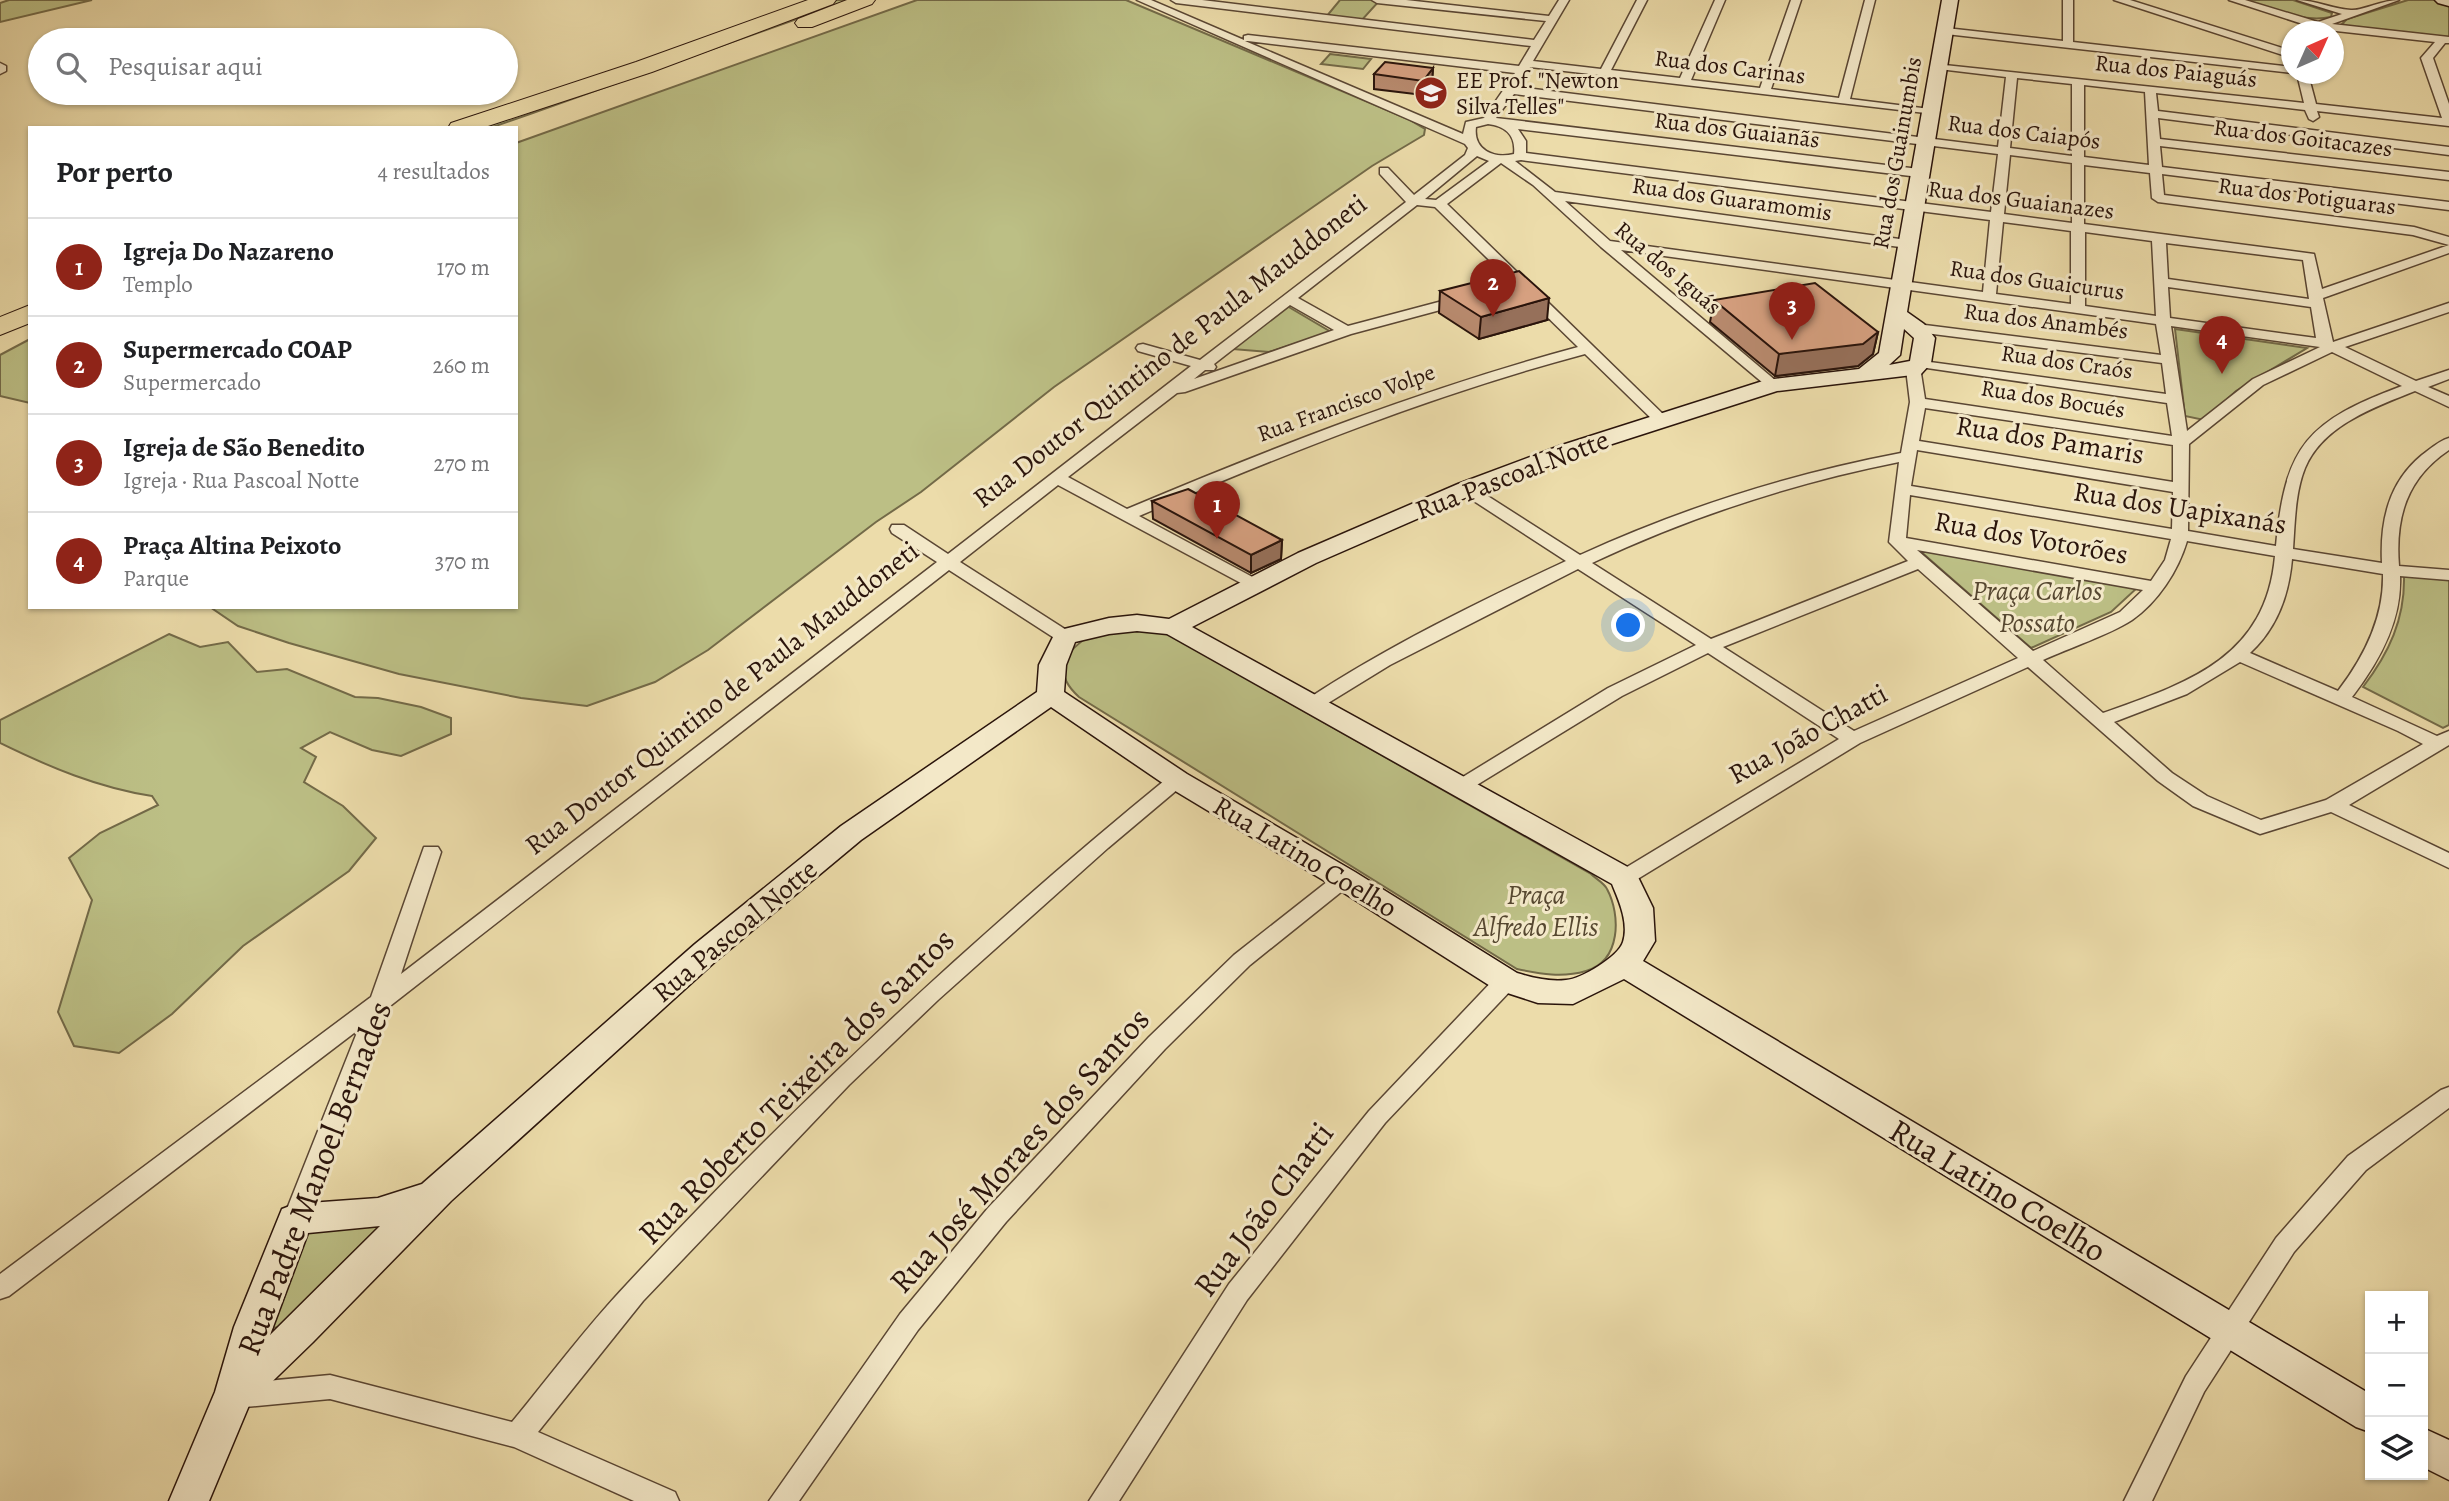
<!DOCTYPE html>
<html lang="pt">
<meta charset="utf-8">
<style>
body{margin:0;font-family:Alegreya,serif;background:#f2f2f2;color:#202124}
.controls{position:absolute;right:21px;bottom:21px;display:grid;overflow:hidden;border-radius:0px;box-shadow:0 2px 5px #0004}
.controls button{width:63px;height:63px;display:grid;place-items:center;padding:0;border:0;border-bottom:2px solid #e0e0e0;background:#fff;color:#202124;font:35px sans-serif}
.compass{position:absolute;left:2281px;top:21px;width:63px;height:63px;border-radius:50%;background:#fff;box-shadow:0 2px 5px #0004;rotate:45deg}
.you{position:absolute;left:1629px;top:626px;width:24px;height:24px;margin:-18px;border:5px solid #fff;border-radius:50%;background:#1a73e8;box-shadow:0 0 0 10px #1a73e833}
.badge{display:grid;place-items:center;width:46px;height:46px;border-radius:50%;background:#8f2418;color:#fff;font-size:23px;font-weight:700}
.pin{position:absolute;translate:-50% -58px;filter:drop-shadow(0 2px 4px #0008)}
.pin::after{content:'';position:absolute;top:37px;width:24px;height:21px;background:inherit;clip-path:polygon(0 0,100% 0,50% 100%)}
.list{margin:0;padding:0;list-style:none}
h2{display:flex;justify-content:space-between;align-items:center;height:91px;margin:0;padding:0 28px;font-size:30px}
h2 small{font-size:23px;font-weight:400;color:#757577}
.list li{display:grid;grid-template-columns:46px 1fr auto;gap:21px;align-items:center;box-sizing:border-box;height:98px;padding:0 28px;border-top:2px solid #e0e0e0}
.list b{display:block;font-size:26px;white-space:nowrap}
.list p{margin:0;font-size:23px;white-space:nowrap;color:#757577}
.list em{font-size:23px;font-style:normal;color:#757577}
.icon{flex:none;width:38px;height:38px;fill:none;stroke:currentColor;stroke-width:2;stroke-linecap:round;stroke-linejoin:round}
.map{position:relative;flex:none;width:2449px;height:1501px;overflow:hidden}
.search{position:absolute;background:#fff;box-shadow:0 2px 5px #0004;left:28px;top:28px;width:490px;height:77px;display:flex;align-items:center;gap:18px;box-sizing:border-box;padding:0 24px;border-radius:38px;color:#757577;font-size:26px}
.panel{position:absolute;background:#fff;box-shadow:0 2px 5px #0004;left:28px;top:126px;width:490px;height:483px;border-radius:0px}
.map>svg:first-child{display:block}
.green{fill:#bcbf85;stroke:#736a48;stroke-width:2}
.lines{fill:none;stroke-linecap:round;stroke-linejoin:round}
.street-casing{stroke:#5a4633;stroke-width:3}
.secondary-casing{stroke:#2a140b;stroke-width:3}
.highway-casing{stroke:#2a140b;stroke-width:2}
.street{fill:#f3e8c8;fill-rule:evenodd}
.secondary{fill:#f3e8c8;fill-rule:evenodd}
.highway{fill:#ecdcaa;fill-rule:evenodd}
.wall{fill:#b88a6e;stroke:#2a140b;stroke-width:2}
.shaded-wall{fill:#96705a;stroke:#2a140b;stroke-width:2}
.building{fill:#d6a080;stroke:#2a140b;stroke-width:2}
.labels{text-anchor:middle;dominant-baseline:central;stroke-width:6;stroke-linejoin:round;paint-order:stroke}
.far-street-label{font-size:23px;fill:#2a140b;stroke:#f3e8c8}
.far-poi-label{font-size:23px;fill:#2a140b;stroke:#f3e8c8;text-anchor:start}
.street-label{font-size:28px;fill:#2a140b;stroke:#f3e8c8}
.park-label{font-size:28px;font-style:italic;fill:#564730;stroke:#f3e8c8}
.near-street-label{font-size:33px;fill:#2a140b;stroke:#f3e8c8}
</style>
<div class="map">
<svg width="2449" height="1501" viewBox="0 0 2449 1501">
<rect width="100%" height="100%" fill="#ecdcaa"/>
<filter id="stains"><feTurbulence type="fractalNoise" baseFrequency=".00286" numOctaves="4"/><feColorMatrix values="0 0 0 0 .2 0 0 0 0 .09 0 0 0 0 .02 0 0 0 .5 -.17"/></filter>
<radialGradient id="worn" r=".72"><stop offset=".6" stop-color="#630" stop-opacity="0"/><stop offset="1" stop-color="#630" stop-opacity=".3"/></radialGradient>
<g class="green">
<polygon points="9,0 92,0 0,22 0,3"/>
<polygon points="835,0 850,0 530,114 490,128 471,128"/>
<polygon points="917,0 1126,0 1408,119 1425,129 1424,135 1372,166 1054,387 921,492 876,522 708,650 655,682 587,706 521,698 399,674 289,643 238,626 210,607 516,607 516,143"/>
<polygon points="1340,0 1380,0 1361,21 1326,17"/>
<path d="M 2244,0 L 2293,0 L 2332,13 L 2331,17 C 2302,23 2272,9 2244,0 Z"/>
<polygon points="2408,0 2434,0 2449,3 2449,38 2353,28 2342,24 2347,19"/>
<polygon points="1330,54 1371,59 1363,69 1321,64"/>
<polygon points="1287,306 1331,332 1269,352 1232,349"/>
<polygon points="2175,329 2307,348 2236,391 2204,420 2185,416"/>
<polygon points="30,339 30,403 0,396 0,355"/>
<polygon points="1919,550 2137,588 2111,612 2031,648"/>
<path d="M 2404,576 L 2449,580 L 2449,725 L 2443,728 L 2363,687 C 2389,653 2405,619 2404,576 Z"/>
<path d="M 1147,629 L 1170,635 L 1591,874 C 1596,879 1604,883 1607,889 C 1621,915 1621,961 1586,971 C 1562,978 1541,974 1517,969 L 1079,697 C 1067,686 1063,678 1062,661 C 1092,625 1104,630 1147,629 Z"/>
<path d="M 169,634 L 200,647 L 228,642 L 257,672 L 287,669 L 355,697 L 378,698 L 421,707 L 451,718 L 451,734 L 401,756 L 372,750 L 330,732 L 301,748 L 316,757 L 304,782 L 343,806 L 376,838 L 349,871 L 243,946 L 172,1014 L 119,1053 L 74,1046 L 58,1012 L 92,900 L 69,858 L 100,833 L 158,805 L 152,796 C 99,788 49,767 0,743 L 0,720 Z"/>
<polygon points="402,1208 300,1327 256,1328 298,1221"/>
</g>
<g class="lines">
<defs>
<g id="street">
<path d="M 1137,0 L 1151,0 L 1244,40 L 1244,36 L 1248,35 L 1519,66 L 1531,46 L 1176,3 L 1171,0 L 1202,0 L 1534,40 L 1546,21 L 1377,3 L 1372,0 L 1406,0 L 1549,16 L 1559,0 L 1569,0 L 1533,61 L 1601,69 L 1637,0 L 1647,0 L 1611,70 L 1680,78 L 1715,0 L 1725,0 L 1691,80 L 1760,88 L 1791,0 L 1801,0 L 1771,89 L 1839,98 L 1865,0 L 1875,0 L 1850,99 L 1930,109 L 1934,110 L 1934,114 L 1530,67 L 1517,87 L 1998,147 L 2006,77 L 1939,69 L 1933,66 L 1935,64 L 2304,103 L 2297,74 L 2308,74 L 2316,104 L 2442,118 L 2421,58 L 2435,42 L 2318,29 L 2229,0 L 2245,0 L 2318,22 L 2342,14 L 2297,0 C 2316,0 2332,9 2351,10 C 2362,11 2382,0 2399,0 L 2332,24 L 2449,37 L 2449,43 L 2445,43 L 2433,58 L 2449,104 L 2449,126 L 2317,111 L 2319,117 L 2313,121 L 2309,119 L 2305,110 L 2156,93 L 2158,111 L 2449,147 L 2449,155 L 2158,118 L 2160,139 L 2449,172 L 2449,180 L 2160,146 L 2162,167 L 2449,202 L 2449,210 L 2162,174 L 2164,195 L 2414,227 L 2449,237 L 2449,245 L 2413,235 L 2158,202 L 2152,198 L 2150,173 L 2084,165 L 2084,224 L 2314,254 L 2322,289 L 2449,245 L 2449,253 L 2323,298 L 2333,342 L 2449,303 L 2449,312 L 2345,347 L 2416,381 L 2449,370 L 2449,379 L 2428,387 L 2449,396 L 2449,407 L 2415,391 C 2375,407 2323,425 2305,468 C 2295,493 2295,522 2293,549 L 2382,563 C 2380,522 2388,483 2422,455 C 2430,449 2439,441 2449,438 L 2449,450 C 2407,478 2395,517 2399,566 L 2449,570 L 2449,580 L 2400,576 C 2402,621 2379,662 2352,697 L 2437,736 L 2449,731 L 2449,745 L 2349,805 L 2449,853 L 2449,868 L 2331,812 L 2260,834 L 2193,806 L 2158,781 L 2028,667 L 1860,743 L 1631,883 L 1617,883 L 1614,878 L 1617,873 L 1839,739 L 1708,653 L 1622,696 L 1467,791 L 1453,791 L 1450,787 L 1453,783 L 1608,688 L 1696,645 L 1578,569 L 1390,665 L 1320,708 L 1306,708 L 1304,704 L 1306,700 C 1388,646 1478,602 1566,561 L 1460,492 L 1458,489 L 1460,486 L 1472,486 L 1580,555 C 1683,508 1790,474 1901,453 L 1910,402 L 1906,369 L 1914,365 L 1915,360 L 2166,394 L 2162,363 L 1917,332 L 1910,328 L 1917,324 L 2161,355 L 2156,324 L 1621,250 L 1781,385 L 1774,389 L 1769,388 L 1601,247 L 1533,185 L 1501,163 L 1447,204 L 1666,417 L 1669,420 L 1666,423 L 1656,423 L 1585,354 C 1431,395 1285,454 1139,516 L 1258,580 L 1261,584 L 1258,588 L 1252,589 L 1058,485 L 960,562 L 1071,633 L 1074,637 L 1071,641 L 1059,641 L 949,570 L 390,1006 L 304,1226 L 295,1229 L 286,1226 L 283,1219 L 358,1030 L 9,1296 L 0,1299 L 0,1274 L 371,997 L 424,847 L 438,847 L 441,852 L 401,974 L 937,562 L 892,533 L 890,529 L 892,525 L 904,525 L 948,554 L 1191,366 L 1138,351 L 1136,348 L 1138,345 L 1143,344 L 1200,360 L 1406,202 L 1380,174 L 1380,168 L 1388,168 L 1414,195 L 1465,155 L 1468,148 L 1465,144 ZM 1245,41 L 1248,41 L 1515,73 L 1484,118 L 1466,122 L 1463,134 ZM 2017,78 L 2072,84 L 2072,156 L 2010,148 ZM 2084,85 L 2145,92 L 2149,165 L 2084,157 ZM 1514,94 L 1998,154 L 1991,212 L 1526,153 L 1526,141 L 1518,129 L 1919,177 L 1925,173 L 1919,169 L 1496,118 ZM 1488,124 C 1506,126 1516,136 1514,154 C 1494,159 1473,150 1476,127 ZM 2010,155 L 2072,163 L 2072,223 L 2004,214 ZM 1477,156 L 1489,161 L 1436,200 L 1425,199 ZM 1521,160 L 1990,220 L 1983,292 L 1610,241 L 1565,201 L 1907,248 L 1914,244 L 1907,240 L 1555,192 L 1515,161 ZM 1417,205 L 1435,207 L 1578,347 C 1423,389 1274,447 1127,509 L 1068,477 L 1177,393 L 1185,392 L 1351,334 L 1470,302 L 1472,299 L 1465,295 L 1348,326 L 1298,298 ZM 2003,222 L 2071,231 L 2071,304 L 1996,294 ZM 2085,232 L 2152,241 L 2156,316 L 2085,306 ZM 2166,243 L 2303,260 L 2309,299 L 2168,279 ZM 2168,287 L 2311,307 L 2316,338 L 2170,318 ZM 1290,305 L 1334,330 L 1194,379 L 1205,370 L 1214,370 L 1216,367 L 1214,364 ZM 2171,326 L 2320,347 L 2253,379 L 2187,431 ZM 2332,352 L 2402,386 C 2308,421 2285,445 2276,546 L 2188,531 L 2189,444 L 2263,385 ZM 1920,367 L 2167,403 L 2172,436 L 1925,399 ZM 1925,408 L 2173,445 L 2173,482 L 1919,441 ZM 1917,450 L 2173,492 L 2172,529 L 1911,486 ZM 1899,462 L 1889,542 L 1908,561 L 1711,639 L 1592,563 C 1690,517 1793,483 1899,462 ZM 1910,495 L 2171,539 L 2165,560 L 2151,581 L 1906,538 ZM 2187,541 L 2275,556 C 2266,658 2188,683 2103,713 L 2043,660 C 2069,648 2109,635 2132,620 C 2158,602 2178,571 2187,541 ZM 1917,550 L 2143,590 L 2120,612 L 2033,651 ZM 2292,559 L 2383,574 C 2384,618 2364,657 2338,691 L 2250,653 C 2277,628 2289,595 2292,559 ZM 1918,569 L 2018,658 L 1854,731 L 1723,647 ZM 2240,662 L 2398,731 L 2423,744 L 2326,800 L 2261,820 L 2207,796 L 2172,773 L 2114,722 L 2187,694 Z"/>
<polygon points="2063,0 2073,0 2073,42 2292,67 2292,73 1946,34 1941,31 1946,28 2063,41"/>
<polygon points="2114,0 2130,0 2292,51 2292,58"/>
<polygon points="0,63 6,66 6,71 0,74"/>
<path d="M 1177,774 L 1184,776 L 1187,780 L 1184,784 L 1108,848 L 938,1000 L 849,1085 L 643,1301 L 538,1432 L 675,1492 L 679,1501 L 634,1501 L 514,1447 L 330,1399 L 234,1408 L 224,1404 L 221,1396 L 224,1388 L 234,1384 L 330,1375 L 512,1422 C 550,1376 586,1327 627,1284 C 796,1102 978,933 1170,776 Z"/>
<polygon points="1344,872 1351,874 1354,879 1351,884 1250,965 1165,1049 1006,1222 918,1330 799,1501 769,1501 900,1314 988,1208 1149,1037 1234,955 1337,874"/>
<polygon points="1506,973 1514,975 1517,981 1514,987 1385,1123 1247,1300 1119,1501 1089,1501 1229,1284 1369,1111 1498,975"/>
<polygon points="2449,1087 2449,1108 2366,1170 2294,1252 2204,1392 2152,1501 2124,1501 2186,1376 2276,1238 2348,1156 2441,1090"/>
</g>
<g id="secondary">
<path d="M 1942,0 L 1958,0 L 1907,312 L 1924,324 L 1935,338 L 1931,363 L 1921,374 L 1777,391 L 1578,455 L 1474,494 L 1316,563 L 1192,627 L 1635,871 L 1653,908 L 1655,941 L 1643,961 L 2370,1394 L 2370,1432 L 2356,1427 L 1624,979 L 1573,1004 L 1538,1003 L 1495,989 L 1333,886 L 1167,786 L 1051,707 L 861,840 L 717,960 L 451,1201 L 313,1342 L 250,1403 L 209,1501 L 169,1501 L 215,1392 L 234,1327 L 282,1209 L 295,1204 L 378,1198 L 422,1184 L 695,944 L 841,826 L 1037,692 L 1039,665 L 1056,631 L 1109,618 L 1137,615 L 1169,619 L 1298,553 L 1458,484 L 1562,445 L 1766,380 L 1859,369 L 1879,353 ZM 1904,329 L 1914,338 L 1910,361 L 1889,365 L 1900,355 ZM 1137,631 L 1167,634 L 1612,884 C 1619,901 1629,923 1623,942 C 1618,957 1581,979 1566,980 C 1549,982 1533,978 1517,973 L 1355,872 L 1187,774 L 1064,692 L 1066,665 L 1075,642 L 1109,634 ZM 380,1226 L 270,1335 L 308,1233 Z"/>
<polygon points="2435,0 2449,0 2449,6 2438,3"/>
<polygon points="2423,1428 2449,1440 2449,1480 2423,1467"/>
</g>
<g id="highway">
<polygon points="808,0 836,0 833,4 652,72 482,128 448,128 451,123 636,62"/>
<polygon points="847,0 875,0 872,4 812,27 798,27 795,23 798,19"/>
<polygon points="30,305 30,323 0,335 0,317"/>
</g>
</defs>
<use href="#street" class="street-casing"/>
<use href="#secondary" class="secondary-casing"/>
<use href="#highway" class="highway-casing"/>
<use href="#street" class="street"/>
<use href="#secondary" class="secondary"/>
<use href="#highway" class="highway"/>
</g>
<g class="wall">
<polygon points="1433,68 1432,82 1423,95 1374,89 1374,74"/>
<polygon points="1440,291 1547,320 1479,339 1439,313"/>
<polygon points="1714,300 1878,332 1873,354 1858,366 1775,376 1710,322"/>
<polygon points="1152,501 1282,540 1281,559 1251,573 1153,519"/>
</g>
<g class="shaded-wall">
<polygon points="1433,68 1432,82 1423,95 1423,81"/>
<polygon points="1549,298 1547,320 1479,339 1481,317"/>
<polygon points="1878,332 1873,354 1858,366 1775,376 1779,354"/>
<polygon points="1282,540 1281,559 1251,573 1251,555"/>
</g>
<g class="building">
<polygon points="1385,62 1433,68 1423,81 1374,74"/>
<polygon points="1519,271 1549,298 1481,317 1440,291"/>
<polygon points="1815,283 1878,332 1863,344 1779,354 1714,300"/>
<polygon points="1188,489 1282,540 1251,555 1152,501"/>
</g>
<defs>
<symbol id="school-disc" viewBox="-11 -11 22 22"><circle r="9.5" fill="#8f2418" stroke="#f3e8c8"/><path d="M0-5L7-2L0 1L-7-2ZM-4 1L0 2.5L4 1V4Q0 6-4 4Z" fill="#fff"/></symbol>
</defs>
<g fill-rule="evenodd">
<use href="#school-disc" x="1412" y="74" width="38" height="38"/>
</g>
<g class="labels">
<g class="far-street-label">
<text transform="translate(1730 67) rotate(7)">Rua dos Carinas</text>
<text transform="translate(2176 71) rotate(6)">Rua dos Paiaguás</text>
<text transform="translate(1737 130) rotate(7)">Rua dos Guaianãs</text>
<text transform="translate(2024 132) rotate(7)">Rua dos Caiapós</text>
<text transform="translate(2303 138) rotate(7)">Rua dos Goitacazes</text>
<text transform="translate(1897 153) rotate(-80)">Rua dos Guainumbis</text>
<text transform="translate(2307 196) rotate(7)">Rua dos Potiguaras</text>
<text transform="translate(1732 199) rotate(8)">Rua dos Guaramomis</text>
<text transform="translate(2021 200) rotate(7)">Rua dos Guaianazes</text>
<text transform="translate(1668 268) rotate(40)">Rua dos Iguás</text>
<text transform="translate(2037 280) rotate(8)">Rua dos Guaicurus</text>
<text transform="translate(2046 321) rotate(7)">Rua dos Anambés</text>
<text transform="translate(2067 362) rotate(8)">Rua dos Craós</text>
<text transform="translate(2053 399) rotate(9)">Rua dos Bocués</text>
<text transform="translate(1346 403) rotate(-20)">Rua Francisco Volpe</text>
</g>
<g class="far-poi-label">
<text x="1456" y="80">EE Prof. "Newton<tspan x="1456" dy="26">Silva Telles"</tspan></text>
</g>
<g class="street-label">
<text transform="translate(1170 351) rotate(-38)">Rua Doutor Quintino de Paula Mauddoneti</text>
<text transform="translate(2050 440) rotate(9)">Rua dos Pamaris</text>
<text transform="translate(1512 475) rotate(-21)">Rua Pascoal Notte</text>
<text transform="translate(2180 508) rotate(9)">Rua dos Uapixanás</text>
<text transform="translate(2031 538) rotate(10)">Rua dos Votorões</text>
<text transform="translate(722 698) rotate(-38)">Rua Doutor Quintino de Paula Mauddoneti</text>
<text transform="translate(1808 734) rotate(-29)">Rua João Chatti</text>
<text transform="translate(1305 857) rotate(31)">Rua Latino Coelho</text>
<text transform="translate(735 931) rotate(-40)">Rua Pascoal Notte</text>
</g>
<g class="park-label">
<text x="2037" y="591">Praça Carlos<tspan x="2037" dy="32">Possato</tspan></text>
<text x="1536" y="895">Praça<tspan x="1536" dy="32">Alfredo Ellis</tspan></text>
</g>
<g class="near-street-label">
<text transform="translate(796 1086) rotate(-45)">Rua Roberto Teixeira dos Santos</text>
<text transform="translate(1019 1150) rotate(-48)">Rua José Moraes dos Santos</text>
<text transform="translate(314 1178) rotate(-69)">Rua Padre Manoel Bernades</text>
<text transform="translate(1998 1190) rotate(31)">Rua Latino Coelho</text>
<text transform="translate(1263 1209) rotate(-53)">Rua João Chatti</text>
</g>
</g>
<rect width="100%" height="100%" filter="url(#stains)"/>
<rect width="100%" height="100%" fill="url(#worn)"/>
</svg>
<div class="controls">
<button>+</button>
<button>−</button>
<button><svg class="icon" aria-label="layers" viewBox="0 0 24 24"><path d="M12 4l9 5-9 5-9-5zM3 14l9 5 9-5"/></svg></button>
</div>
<svg class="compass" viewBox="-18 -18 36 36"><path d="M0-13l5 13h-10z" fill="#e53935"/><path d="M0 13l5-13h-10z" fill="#757577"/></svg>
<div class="you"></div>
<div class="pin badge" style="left:1217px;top:539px">1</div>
<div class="pin badge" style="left:1493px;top:317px">2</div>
<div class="pin badge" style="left:1792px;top:340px">3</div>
<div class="pin badge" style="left:2222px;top:374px">4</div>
<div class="search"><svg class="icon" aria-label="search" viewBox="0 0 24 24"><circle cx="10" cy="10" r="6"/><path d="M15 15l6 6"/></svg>Pesquisar aqui</div>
<section class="panel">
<h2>Por perto<small>4 resultados</small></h2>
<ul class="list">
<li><span class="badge">1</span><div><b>Igreja Do Nazareno</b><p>Templo</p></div><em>170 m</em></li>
<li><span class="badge">2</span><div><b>Supermercado COAP</b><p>Supermercado</p></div><em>260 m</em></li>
<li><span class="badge">3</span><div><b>Igreja de São Benedito</b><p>Igreja · Rua Pascoal Notte</p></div><em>270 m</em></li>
<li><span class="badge">4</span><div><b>Praça Altina Peixoto</b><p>Parque</p></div><em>370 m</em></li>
</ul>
</section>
</div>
